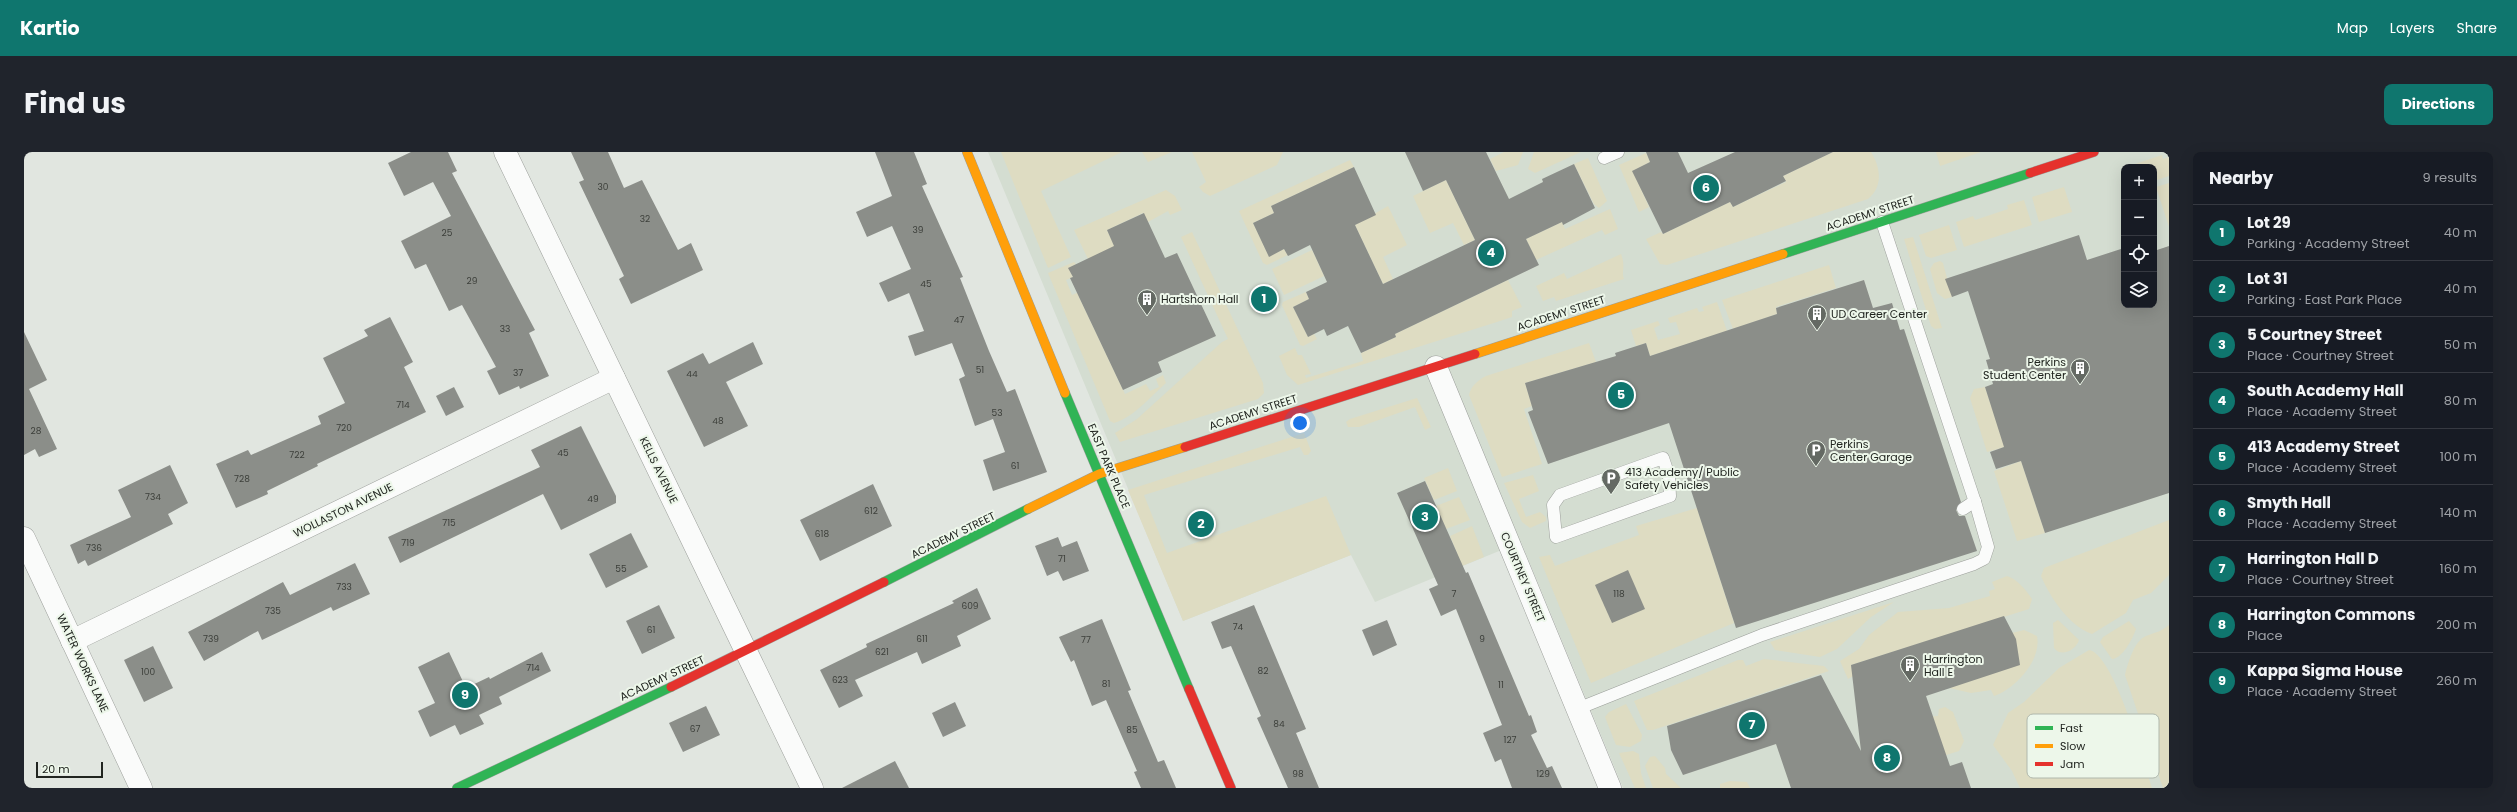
<!DOCTYPE html>
<meta charset="utf-8">
<style>
body{margin:0;font-family:Poppins,sans-serif;background:#20242c;color:#f1f3f6}
.controls{position:absolute;right:12px;top:12px;display:grid;overflow:hidden;border-radius:8px;box-shadow:0 4px 16px #0002}
.controls button{width:36px;height:36px;display:grid;place-items:center;padding:0;border:0;border-bottom:1px solid #363941;background:#171b24;color:#f1f3f6;font:20px sans-serif}
.scale{position:absolute;left:12px;bottom:10px;width:67px;box-sizing:border-box;padding-left:4px;border:2px solid #212520;border-top:0;font-size:11px;line-height:14px;white-space:nowrap;color:#212520;-webkit-text-stroke:3px #edf7ea;paint-order:stroke}
.you{position:absolute;left:1276px;top:271px;width:14px;height:14px;margin:-10px;border:3px solid #fff;border-radius:50%;background:#1a73e8;box-shadow:0 0 0 6px #1a73e833}
.badge{display:grid;place-items:center;width:26px;height:26px;border-radius:50%;background:#0f766e;color:#fff;font-size:13px;font-weight:700}
.pin{position:absolute;translate:-50% -50%;border:2px solid #fff;box-shadow:0 1px 4px #0006}
.list{margin:0;padding:0;list-style:none}
h2{display:flex;justify-content:space-between;align-items:center;height:52px;margin:0;padding:0 16px;font-size:17px}
h2 small{font-size:13px;font-weight:400;color:#9ea1a6}
.list li{display:grid;grid-template-columns:26px 1fr auto;gap:12px;align-items:center;box-sizing:border-box;height:56px;padding:0 16px;border-top:1px solid #363941}
.list b{display:block;font-size:15px;white-space:nowrap}
.list p{margin:0;font-size:13px;white-space:nowrap;color:#9ea1a6}
.list em{font-size:13px;font-style:normal;color:#9ea1a6}
.icon{flex:none;width:22px;height:22px;fill:none;stroke:currentColor;stroke-width:2;stroke-linecap:round;stroke-linejoin:round}
.map{position:relative;flex:none;width:2145px;height:636px;overflow:hidden;border-radius:8px}
header{display:flex;align-items:center;gap:24px;box-sizing:border-box;height:56px;padding:0 20px;background:#0f766e;color:#fff}
header strong{font-size:19px}
nav{display:flex;gap:22px;margin-inline-start:auto;font-size:14px}
.intro{display:flex;align-items:center;justify-content:space-between;box-sizing:border-box;height:96px;padding:0 24px}
h1{margin:0;font-size:28px}
.button{padding:10px 18px;border-radius:8px;background:#0f766e;color:#fff;font-size:14px;font-weight:700}
main{display:flex;gap:24px;padding:0 24px}
aside{flex:1;background:#171b24;border-radius:8px;box-shadow:0 4px 16px #0002}
.map>svg:first-child{display:block}
.built{fill:#d4ddd1;fill-rule:evenodd}
.green{fill:#dedcc2}
.building{fill:#8b8e89}
.lines{fill:none;stroke-linecap:round;stroke-linejoin:round}
.lane-casing{stroke:#9c9f9b;stroke-width:13}
.street-casing{stroke:#9c9f9b;stroke-width:23}
.fast-casing{stroke:#9c9f9b;stroke-width:10}
.slow-casing{stroke:#9c9f9b;stroke-width:10}
.jam-casing{stroke:#9c9f9b;stroke-width:10}
.lane{stroke:#fafbfa;stroke-width:12}
.street{stroke:#fafbfa;stroke-width:22}
.fast{stroke:#30b455;stroke-width:9}
.slow{stroke:#ff9f0a;stroke-width:9}
.jam{stroke:#e5322d;stroke-width:9}
.labels{text-anchor:middle;dominant-baseline:central;stroke-width:4;stroke-linejoin:round;paint-order:stroke}
.number-label{font-size:9px;fill:#3c3f3a}
.street-label{font-size:11px;fill:#212520;stroke:#edf7ea}
.poi-label{font-size:11px;fill:#212520;stroke:#edf7ea;text-anchor:start}
.key{fill:#edf7ea;stroke:#b0b8ad;stroke-width:1}
.key-label{font-size:11px;fill:#212520}
</style>
<header>
<strong>Kartio</strong>
<nav><a>Map</a><a>Layers</a><a>Share</a></nav>
</header>
<div class="intro"><h1>Find us</h1><a class="button">Directions</a></div>
<main>
<div class="map">
<svg width="2145" height="636" viewBox="0 0 2145 636">
<rect width="100%" height="100%" fill="#e1e6e0"/>
<path class="built" d="M 964,0 L 2145,0 L 2145,636 L 1599,636 L 1497,390 L 1351,450 L 1327,403 L 1159,469 ZM 2100,15 L 2130,15 L 2130,153 L 2100,153 Z"/>
<g class="green">
<polygon points="977,0 1098,0 1017,39 1047,105 1024,116"/>
<polygon points="1118,0 1148,0 1124,10"/>
<polygon points="1168,0 1259,0 1253,13 1186,44 1179,40 1175,35 1182,30"/>
<polygon points="1480,0 1499,0 1494,13 1472,19 1466,7"/>
<polygon points="1510,0 1557,0 1511,21 1504,17"/>
<path d="M 1809,0 L 1847,0 C 1857,16 1859,35 1844,47 L 1643,113 L 1636,112 L 1622,87 L 1637,80 L 1639,82 L 1706,50 L 1709,55 L 1762,30 L 1759,24 Z"/>
<polygon points="1912,0 1957,0 1916,14"/>
<polygon points="1622,1 1626,10 1609,19 1625,55 1615,60 1595,13"/>
<polygon points="2138,3 2139,7 2145,5 2145,24 2130,29 2130,15 2102,15"/>
<polygon points="1564,6 1583,49 1575,56 1570,52 1550,12"/>
<polygon points="1326,8 1330,15 1247,54 1250,61 1229,71 1245,104 1260,97 1264,103 1243,113 1239,111 1215,59"/>
<polygon points="1422,28 1451,88 1440,93 1429,71 1406,81 1389,44"/>
<polygon points="2145,31 2145,75 2132,35"/>
<polygon points="2040,35 2048,60 2015,70 2008,45"/>
<polygon points="1142,38 1151,44 1158,58 1146,63 1144,59 1124,70 1119,61 1083,78 1096,106 1064,107 1050,78"/>
<polygon points="2000,48 2008,73 1940,95 1932,70 1949,64 1951,68 1984,57 1983,53"/>
<polygon points="1364,54 1383,93 1359,105 1369,127 1359,132 1331,73"/>
<polygon points="1586,57 1594,77 1581,83 1578,78 1512,108 1502,87 1538,70 1541,77"/>
<polygon points="1925,73 1933,98 1907,106 1902,104 1895,83"/>
<polygon points="1168,80 1239,231 1240,241 1234,247 1096,290 1091,281 1113,267 1198,190 1204,187 1157,85"/>
<polygon points="1889,85 1918,176 1911,177 1907,174 1880,87"/>
<polygon points="1288,98 1300,124 1260,143 1248,117"/>
<path d="M 1597,102 C 1602,114 1597,120 1600,127 L 1532,149 L 1530,145 L 1519,149 L 1512,134 L 1540,121 L 1543,127 Z"/>
<polygon points="1916,109 1919,111 1928,145 1921,147 1913,141 1906,117 1910,111"/>
<path d="M 1050,110 L 1052,112 L 1045,116 L 1049,125 L 1042,128 L 1048,143 L 1055,140 L 1058,144 L 1055,145 L 1101,242 L 1122,232 L 1126,239 L 1135,235 L 1132,227 L 1139,223 L 1142,231 C 1126,245 1110,265 1090,271 L 1086,269 L 1024,121 Z"/>
<polygon points="1805,113 1812,136 1752,155 1753,162 1709,177 1698,148"/>
<polygon points="1484,128 1498,155 1488,159 1488,165 1476,169 1274,233 1263,223 1255,204 1271,196 1274,203 1278,203 1287,222 1281,223 1282,226 1339,209 1337,201 1372,185 1371,182"/>
<polygon points="1282,140 1285,147 1269,155 1284,185 1290,182 1293,187 1279,194 1276,193 1258,153 1259,150"/>
<polygon points="1693,150 1703,179 1626,204 1622,191 1612,194 1607,178 1634,169 1636,173 1630,176 1634,188 1656,182 1652,170 1646,171 1644,166 1673,156 1675,160 1680,159 1678,155"/>
<path d="M 1565,191 L 1572,210 L 1501,231 L 1508,254 L 1500,257 L 1518,312 L 1478,325 L 1445,243 C 1447,234 1454,228 1462,224 Z"/>
<polygon points="1961,235 1972,268 1991,292 1963,300 1946,246 1950,237"/>
<polygon points="1393,246 1407,275 1401,278 1391,255 1335,275 1324,275 1322,270 1326,267"/>
<polygon points="1280,281 1287,299 1284,303 1280,303 1276,295 1120,343 1143,401 1302,344 1327,403 1159,469 1104,338"/>
<polygon points="1997,309 2021,381 1993,389 1970,319"/>
<polygon points="1424,316 1433,339 1410,348 1400,326"/>
<polygon points="1509,323 1515,339 1495,347 1502,365 1516,360 1522,365 1522,369 1506,376 1498,370 1480,331"/>
<polygon points="1435,345 1446,368 1422,377 1412,354"/>
<polygon points="1673,356 1710,471 1567,531 1515,405 1526,403 1531,414 1615,383 1612,374"/>
<path d="M 2145,368 L 2145,423 L 2127,441 L 2109,448 L 2102,461 L 2068,482 C 2045,474 2026,445 2017,424 L 2020,416 Z"/>
<polygon points="1448,374 1460,405 1411,425 1433,401 1426,384"/>
<path d="M 1983,424 C 1993,427 2002,438 2008,447 L 2005,457 L 1827,513 L 1829,524 L 1824,527 L 1816,509 L 1835,497 L 1845,483 L 1874,460 L 1925,456 L 1966,444 L 1965,439 L 1971,437 L 1968,430 Z"/>
<polygon points="1870,450 1847,465 1813,497 1796,505 1751,498 1746,490"/>
<path d="M 2034,468 L 2055,488 C 2052,498 2037,506 2030,496 L 2029,471 Z"/>
<path d="M 2105,469 L 2112,477 C 2109,486 2098,507 2088,507 L 2076,490 L 2079,485 Z"/>
<path d="M 2145,473 L 2145,636 L 2139,636 L 2101,523 C 2104,511 2110,489 2122,484 C 2132,480 2137,480 2145,473 Z"/>
<path d="M 2000,478 L 2013,484 C 2018,508 1991,537 1970,544 L 1967,538 L 1947,541 L 1925,536 L 1988,481 Z"/>
<path d="M 2065,498 C 2090,502 2120,612 2128,636 L 1996,636 L 1988,619 L 1969,593 L 1984,561 L 2000,550 L 2035,516 Z"/>
<polygon points="1740,507 1800,514 1805,519 1629,578 1623,578 1610,549 1714,508 1719,508 1722,514"/>
<polygon points="1602,552 1618,583 1617,589 1606,595 1592,593 1581,565 1585,560"/>
<polygon points="1921,555 1929,560 1940,589 1935,599 1922,603 1904,565 1914,564 1915,557"/>
<polygon points="1609,599 1615,602 1617,621 1622,636 1611,636 1595,601"/>
<polygon points="1631,604 1641,616 1642,622 1657,636 1629,636 1621,614 1626,605"/>
<polygon points="1706,629 1723,630 1726,636 1696,636 1696,632"/>
</g>
<g class="building">
<polygon points="387,0 424,0 433,19 428,21 511,178 505,181 525,224 496,237 495,234 475,243 463,219 472,215 438,153 425,159 402,112 391,117 377,89 427,64 409,30 380,44 364,11"/>
<polygon points="547,0 584,0 600,36 618,28 654,98 667,91 679,118 607,152 595,127 600,124 555,30 560,28"/>
<polygon points="851,0 890,0 903,32 898,34 939,125 936,126 965,199 983,240 991,237 1023,320 969,339 959,308 981,300 969,267 951,274 935,227 941,224 928,191 891,204 884,184 900,179 885,141 864,150 855,131 887,117 868,74 843,85 832,60 868,44"/>
<polygon points="1381,0 1462,0 1485,47 1519,30 1518,27 1550,12 1571,56 1539,73 1538,70 1502,87 1515,113 1371,182 1372,185 1337,201 1324,174 1303,184 1300,177 1284,185 1269,155 1285,147 1282,140 1303,130 1286,93 1264,104 1260,97 1245,105 1229,71 1250,61 1247,54 1330,15 1352,63 1331,73 1359,132 1451,88 1422,28 1399,39"/>
<polygon points="1622,0 1654,0 1664,21 1711,0 1809,0 1759,24 1762,29 1709,55 1706,50 1639,82 1608,19 1626,10"/>
<polygon points="1120,61 1141,106 1153,101 1192,184 1134,210 1138,220 1099,238 1046,126 1049,125 1044,116 1090,94 1083,78"/>
<polygon points="2055,83 2063,108 2100,96 2100,153 2130,153 2130,99 2145,94 2145,341 2021,381 1997,309 1972,317 1966,300 1980,295 1961,235 1969,232 1962,208 1966,207 1944,139 1928,145 1921,127"/>
<polygon points="1840,128 1849,156 1868,151 1876,178 1880,177 1937,350 1932,358 1935,364 1941,364 1953,399 1712,476 1645,271 1524,312 1504,260 1509,258 1501,231 1592,204 1591,201 1622,191 1626,204 1753,162 1752,156"/>
<polygon points="366,165 389,210 380,215 402,260 293,312 294,314 243,339 244,342 212,356 192,312 224,298 227,303 297,272 294,264 321,251 299,206 344,184 340,178"/>
<polygon points="0,180 23,228 5,237 33,297 15,305 11,297 0,303"/>
<polygon points="729,190 739,212 702,230 724,274 680,295 643,219 679,201 685,212"/>
<polygon points="430,235 440,255 422,264 412,244"/>
<polygon points="557,274 592,344 592,351 537,378 519,342 376,411 364,385 516,315 507,298"/>
<polygon points="146,313 164,351 144,362 149,372 64,414 61,408 54,412 46,393 107,365 94,338"/>
<polygon points="1401,329 1442,421 1444,420 1505,564 1507,563 1513,580 1507,583 1523,616 1528,614 1538,636 1488,636 1477,607 1471,610 1459,581 1478,573 1432,457 1417,464 1405,437 1414,433 1373,341"/>
<polygon points="849,332 868,374 796,409 776,368"/>
<polygon points="607,381 624,415 582,436 565,402"/>
<polygon points="1034,385 1038,395 1053,389 1065,419 1039,429 1034,419 1023,424 1011,394"/>
<polygon points="331,411 346,442 309,459 307,455 238,488 234,479 180,509 164,480 259,430 266,443"/>
<polygon points="1604,418 1621,457 1588,471 1571,433"/>
<polygon points="953,436 967,467 933,484 937,494 898,512 893,500 831,528 839,544 815,556 796,518 843,495 842,492 930,451 928,449"/>
<polygon points="635,453 651,486 618,502 602,469"/>
<polygon points="1230,453 1282,577 1272,581 1295,636 1264,636 1233,566 1237,564 1207,494 1198,497 1187,470"/>
<polygon points="1980,464 1992,487 1996,513 1902,544 1926,614 1938,610 1947,636 1767,636 1752,592 1659,623 1647,598 1643,574 1797,523 1837,599 1827,513"/>
<polygon points="1078,467 1107,538 1104,539 1134,610 1140,608 1152,636 1117,636 1110,620 1113,619 1082,548 1068,554 1050,508 1047,510 1035,485"/>
<polygon points="1363,468 1373,493 1349,504 1338,478"/>
<polygon points="129,494 149,536 120,550 100,508"/>
<polygon points="425,500 442,536 465,525 466,527 518,500 527,519 475,545 478,552 455,563 460,572 436,583 431,573 406,585 394,559 411,551 394,515"/>
<polygon points="931,550 942,574 919,585 908,561"/>
<polygon points="682,554 696,583 659,600 645,571"/>
<polygon points="871,609 885,636 818,636"/>
</g>
<g class="lines">
<defs>
<g id="lane">
<polyline points="1580,6 1594,0"/>
<polygon points="1639,306 1645,324 1646,344 1532,385 1529,353 1536,343"/>
<polyline points="1939,357 1951,349"/>
<polyline points="1553,557 1738,483 1950,412 1960,407 1964,395 1952,353 1858,70"/>
</g>
<g id="street">
<polyline points="481,0 788,636"/>
<polyline points="1412,215 1586,636"/>
<polyline points="0,386 117,636"/>
<polyline points="48,489 590,226"/>
</g>
<g id="fast">
<polyline points="1759,102 2006,21"/>
<polyline points="1041,241 1165,537"/>
<polyline points="860,430 1004,357"/>
<polyline points="433,636 647,535"/>
</g>
<g id="slow">
<polyline points="943,0 1041,241"/>
<polyline points="1451,202 1759,102"/>
<polyline points="1004,357 1075,322 1161,295"/>
</g>
<g id="jam">
<polyline points="2006,21 2070,0"/>
<polyline points="1161,295 1451,202"/>
<polyline points="647,535 860,430"/>
<polyline points="1165,537 1207,636"/>
</g>
</defs>
<use href="#lane" class="lane-casing"/>
<use href="#street" class="street-casing"/>
<use href="#fast" class="fast-casing"/>
<use href="#slow" class="slow-casing"/>
<use href="#jam" class="jam-casing"/>
<use href="#lane" class="lane"/>
<use href="#street" class="street"/>
<use href="#fast" class="fast"/>
<use href="#slow" class="slow"/>
<use href="#jam" class="jam"/>
</g>
<defs>
<symbol id="building-pin" viewBox="-11 -11 22 30"><path d="M0 17L-7.5 6A9.5 9.5 0 1 1 7.5 6Z" fill="#646963" stroke="#edf7ea"/><path d="M-4-6H4V6H1V3H-1V6H-4ZM-2.5-4.3h1.7v1.8h-1.7ZM.8-4.3h1.7v1.8H.8ZM-2.5-1h1.7V.8h-1.7ZM.8-1h1.7V.8H.8Z" fill="#fff"/></symbol>
<symbol id="parking-pin" viewBox="-11 -11 22 30"><path d="M0 17L-7.5 6A9.5 9.5 0 1 1 7.5 6Z" fill="#646963" stroke="#edf7ea"/><path d="M-3.5-5.5H1a3.5 3.5 0 0 1 0 7H-1V5.5H-3.5ZM-1-3.4V-.6H.8a1.4 1.4 0 0 0 0-2.8Z" fill="#fff"/></symbol>
</defs>
<g fill-rule="evenodd">
<use href="#building-pin" x="1112" y="136" width="22" height="30"/>
<use href="#building-pin" x="1782" y="151" width="22" height="30"/>
<use href="#building-pin" x="2045" y="205" width="22" height="30"/>
<use href="#parking-pin" x="1781" y="287" width="22" height="30"/>
<use href="#parking-pin" x="1576" y="315" width="22" height="30"/>
<use href="#building-pin" x="1875" y="502" width="22" height="30"/>
</g>
<g class="labels">
<g class="number-label">
<text x="579" y="35">30</text>
<text x="621" y="67">32</text>
<text x="894" y="78">39</text>
<text x="423" y="81">25</text>
<text x="448" y="129">29</text>
<text x="902" y="132">45</text>
<text x="935" y="168">47</text>
<text x="481" y="177">33</text>
<text x="956" y="218">51</text>
<text x="494" y="221">37</text>
<text x="668" y="222">44</text>
<text x="379" y="253">714</text>
<text x="973" y="261">53</text>
<text x="694" y="269">48</text>
<text x="320" y="276">720</text>
<text x="12" y="279">28</text>
<text x="539" y="301">45</text>
<text x="273" y="303">722</text>
<text x="991" y="314">61</text>
<text x="218" y="327">728</text>
<text x="129" y="345">734</text>
<text x="569" y="347">49</text>
<text x="847" y="359">612</text>
<text x="425" y="371">715</text>
<text x="798" y="382">618</text>
<text x="384" y="391">719</text>
<text x="70" y="396">736</text>
<text x="1038" y="407">71</text>
<text x="597" y="417">55</text>
<text x="320" y="435">733</text>
<text x="1430" y="442">7</text>
<text x="1595" y="442">118</text>
<text x="946" y="454">609</text>
<text x="249" y="459">735</text>
<text x="1214" y="475">74</text>
<text x="627" y="478">61</text>
<text x="187" y="487">739</text>
<text x="898" y="487">611</text>
<text x="1458" y="487">9</text>
<text x="1062" y="488">77</text>
<text x="858" y="500">621</text>
<text x="509" y="516">714</text>
<text x="1239" y="519">82</text>
<text x="124" y="520">100</text>
<text x="816" y="528">623</text>
<text x="1082" y="532">81</text>
<text x="1477" y="533">11</text>
<text x="1255" y="572">84</text>
<text x="671" y="577">67</text>
<text x="1108" y="578">85</text>
<text x="1486" y="588">127</text>
<text x="1274" y="622">98</text>
<text x="1519" y="622">129</text>
</g>
<g class="street-label">
<text transform="translate(1846 61) rotate(-18)">ACADEMY STREET</text>
<text transform="translate(1537 161) rotate(-18)">ACADEMY STREET</text>
<text transform="translate(1229 260) rotate(-18)">ACADEMY STREET</text>
<text transform="translate(1085 314) rotate(67)">EAST PARK PLACE</text>
<text transform="translate(635 318) rotate(64)">KELLS AVENUE</text>
<text transform="translate(319 358) rotate(-26)">WOLLASTON AVENUE</text>
<text transform="translate(929 383) rotate(-26)">ACADEMY STREET</text>
<text transform="translate(1499 425) rotate(67)">COURTNEY STREET</text>
<text transform="translate(59 511) rotate(65)">WATER WORKS LANE</text>
<text transform="translate(638 526) rotate(-25)">ACADEMY STREET</text>
</g>
<g class="poi-label">
<text x="1137" y="147">Hartshorn Hall</text>
<text x="1807" y="162">UD Career Center</text>
<text x="2042" y="210" text-anchor="end">Perkins<tspan x="2042" dy="13">Student Center</tspan></text>
<text x="1806" y="292">Perkins<tspan x="1806" dy="13">Center Garage</tspan></text>
<text x="1601" y="320">413 Academy/ Public<tspan x="1601" dy="13">Safety Vehicles</tspan></text>
<text x="1900" y="507">Harrington<tspan x="1900" dy="13">Hall E</tspan></text>
</g>
</g>
<rect x="2003" y="562" width="132" height="64" rx="6" class="key"/>
<rect x="2011" y="574" width="18" height="4" fill="#30b455"/>
<rect x="2011" y="592" width="18" height="4" fill="#ff9f0a"/>
<rect x="2011" y="610" width="18" height="4" fill="#e5322d"/>
<g class="key-label">
<text x="2036" y="580">Fast</text>
<text x="2036" y="598">Slow</text>
<text x="2036" y="616">Jam</text>
</g>
</svg>
<div class="controls">
<button>+</button>
<button>−</button>
<button><svg class="icon" aria-label="locate" viewBox="0 0 24 24"><circle cx="12" cy="12" r="6"/><path d="M12 2v4M12 18v4M2 12h4M18 12h4"/></svg></button>
<button><svg class="icon" aria-label="layers" viewBox="0 0 24 24"><path d="M12 4l9 5-9 5-9-5zM3 14l9 5 9-5"/></svg></button>
</div>
<div class="scale">20 m</div>
<div class="you"></div>
<div class="pin badge" style="left:1240px;top:147px">1</div>
<div class="pin badge" style="left:1177px;top:372px">2</div>
<div class="pin badge" style="left:1401px;top:365px">3</div>
<div class="pin badge" style="left:1467px;top:101px">4</div>
<div class="pin badge" style="left:1597px;top:243px">5</div>
<div class="pin badge" style="left:1682px;top:36px">6</div>
<div class="pin badge" style="left:1728px;top:573px">7</div>
<div class="pin badge" style="left:1863px;top:606px">8</div>
<div class="pin badge" style="left:441px;top:543px">9</div>
</div>
<aside>
<h2>Nearby<small>9 results</small></h2>
<ul class="list">
<li><span class="badge">1</span><div><b>Lot 29</b><p>Parking · Academy Street</p></div><em>40 m</em></li>
<li><span class="badge">2</span><div><b>Lot 31</b><p>Parking · East Park Place</p></div><em>40 m</em></li>
<li><span class="badge">3</span><div><b>5 Courtney Street</b><p>Place · Courtney Street</p></div><em>50 m</em></li>
<li><span class="badge">4</span><div><b>South Academy Hall</b><p>Place · Academy Street</p></div><em>80 m</em></li>
<li><span class="badge">5</span><div><b>413 Academy Street</b><p>Place · Academy Street</p></div><em>100 m</em></li>
<li><span class="badge">6</span><div><b>Smyth Hall</b><p>Place · Academy Street</p></div><em>140 m</em></li>
<li><span class="badge">7</span><div><b>Harrington Hall D</b><p>Place · Courtney Street</p></div><em>160 m</em></li>
<li><span class="badge">8</span><div><b>Harrington Commons</b><p>Place</p></div><em>200 m</em></li>
<li><span class="badge">9</span><div><b>Kappa Sigma House</b><p>Place · Academy Street</p></div><em>260 m</em></li>
</ul>
</aside>
</main>
